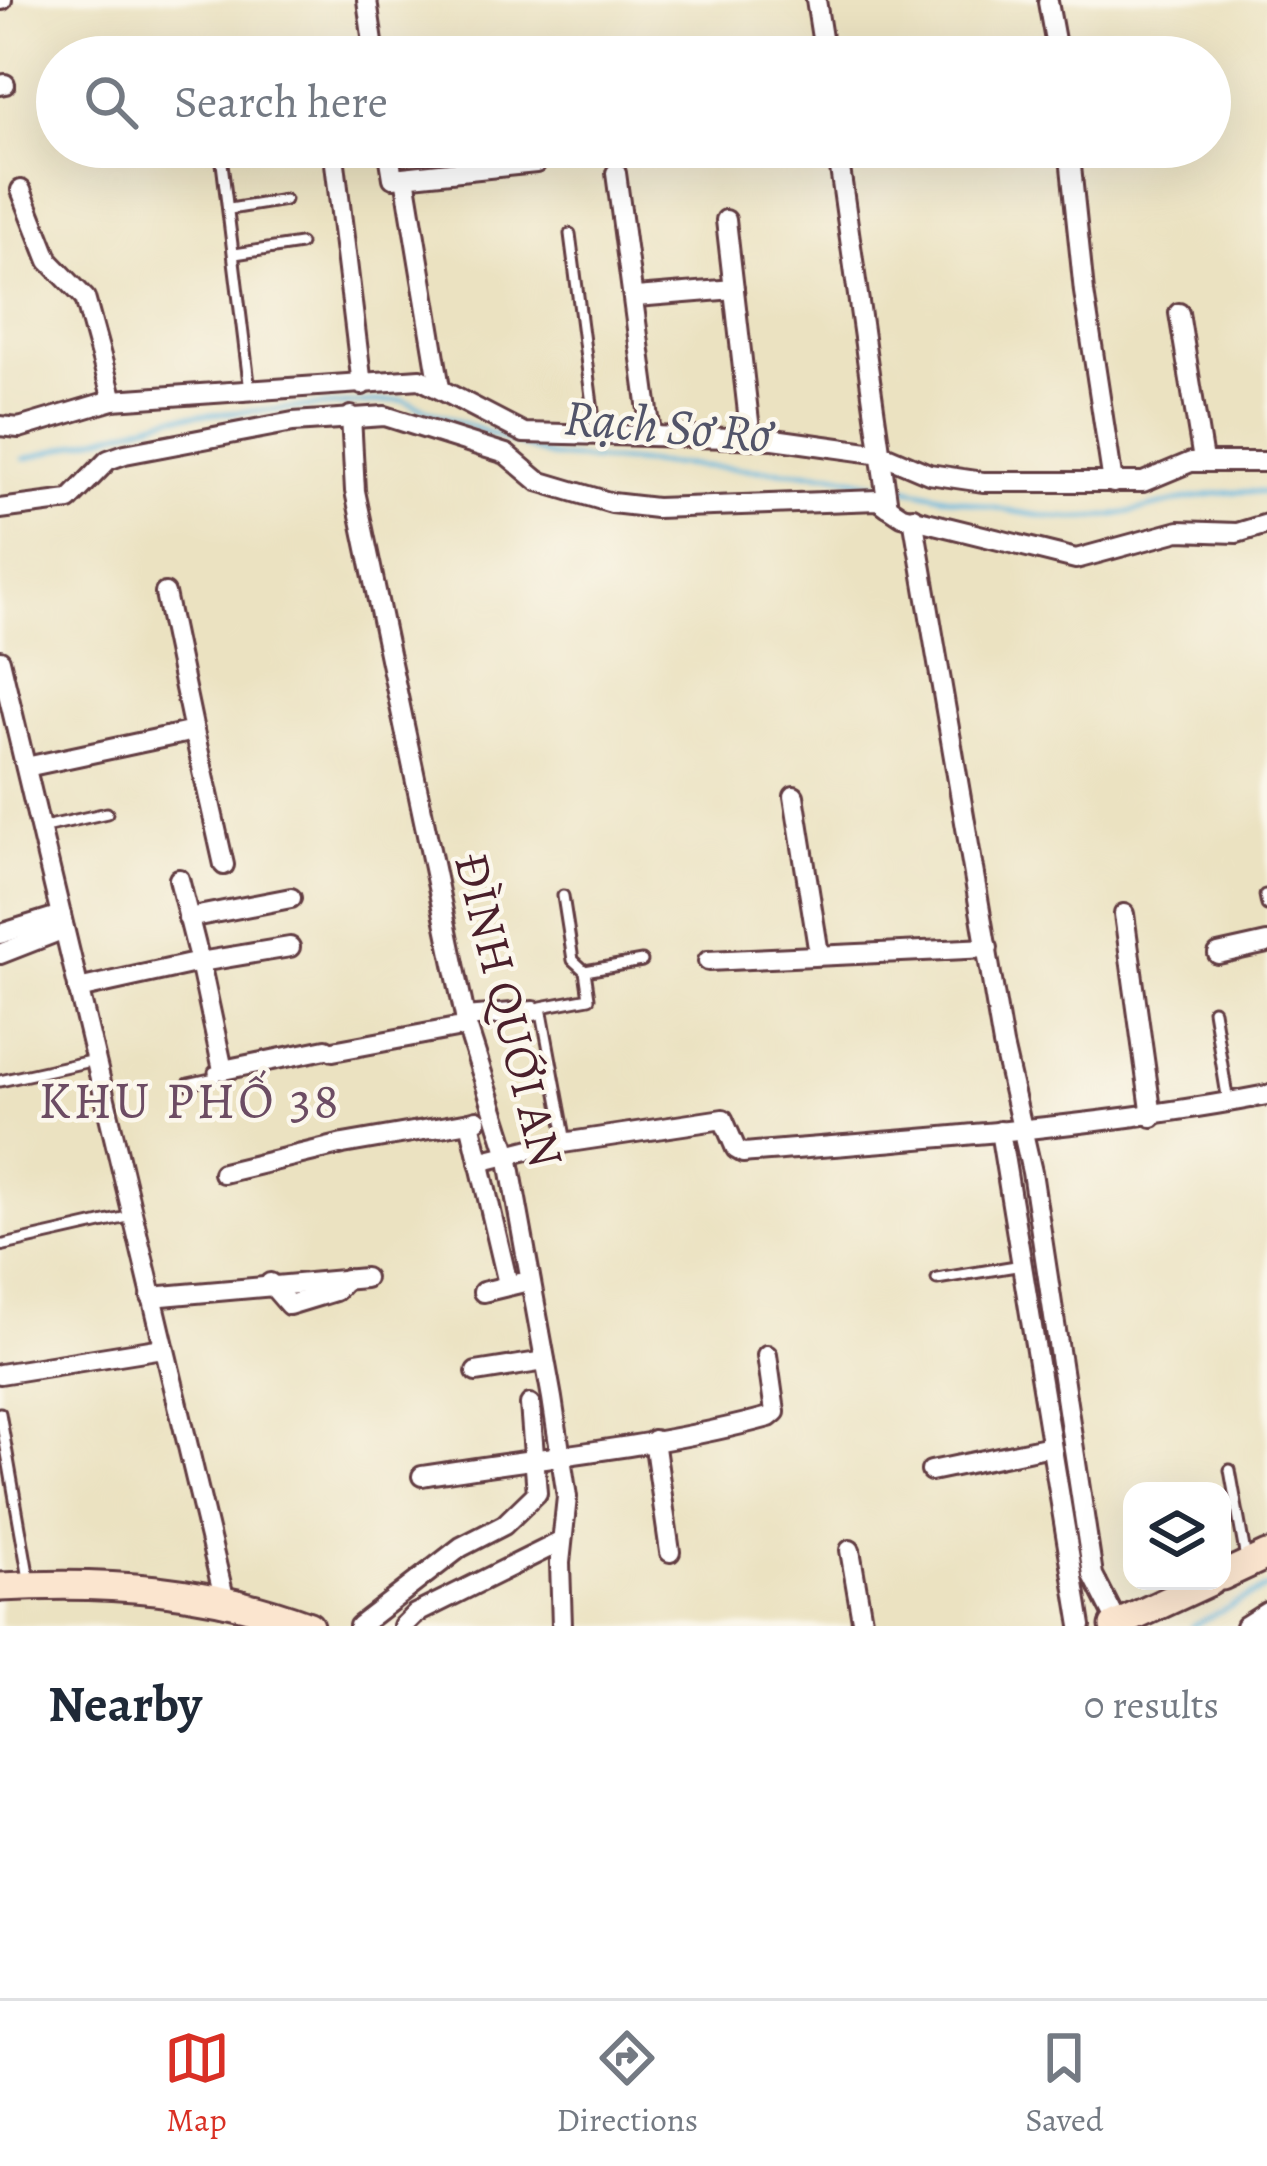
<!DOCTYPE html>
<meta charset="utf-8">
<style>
body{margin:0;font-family:Alegreya,serif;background:#f6f6f7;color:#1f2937}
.controls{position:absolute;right:36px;bottom:36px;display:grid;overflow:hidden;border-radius:24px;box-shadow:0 12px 48px #0002}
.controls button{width:108px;height:108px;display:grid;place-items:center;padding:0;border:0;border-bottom:3px solid #e0e1e3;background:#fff;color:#1f2937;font:60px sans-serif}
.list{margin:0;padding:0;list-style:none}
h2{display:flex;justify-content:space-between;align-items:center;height:156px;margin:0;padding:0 48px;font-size:51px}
h2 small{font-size:39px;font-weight:400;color:#747a83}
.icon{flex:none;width:66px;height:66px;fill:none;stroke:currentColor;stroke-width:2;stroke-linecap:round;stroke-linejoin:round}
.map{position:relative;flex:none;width:1267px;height:1626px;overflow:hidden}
.search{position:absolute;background:#fff;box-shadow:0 12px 48px #0002;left:36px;right:36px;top:36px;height:132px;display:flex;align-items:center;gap:30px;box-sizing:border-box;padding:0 42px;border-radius:66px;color:#747a83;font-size:45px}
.sheet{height:372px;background:#fff}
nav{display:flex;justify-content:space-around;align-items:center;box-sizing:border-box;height:168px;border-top:3px solid #e0e1e3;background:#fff;font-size:33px;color:#747a83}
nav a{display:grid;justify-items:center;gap:6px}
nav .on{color:#d93025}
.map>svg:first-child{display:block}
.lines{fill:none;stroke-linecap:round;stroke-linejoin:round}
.stream{stroke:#61b5dd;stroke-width:4.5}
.lane-casing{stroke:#623c42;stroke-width:15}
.street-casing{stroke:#623c42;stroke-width:24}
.secondary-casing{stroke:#623c42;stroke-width:33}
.lane{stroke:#fff;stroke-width:9}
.street{stroke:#fff;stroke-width:18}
.secondary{stroke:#fbe5cf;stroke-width:27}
.labels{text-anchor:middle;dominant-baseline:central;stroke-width:9;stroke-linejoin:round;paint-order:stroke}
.street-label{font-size:48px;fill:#4a1f2b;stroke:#fbf7ec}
.water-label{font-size:51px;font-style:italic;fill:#525469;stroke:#fbf7ec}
.neighbourhood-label{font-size:51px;letter-spacing:3px;fill:#6c4c63;stroke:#fbf7ec}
</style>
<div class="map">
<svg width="1267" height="1626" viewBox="0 0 1267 1626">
<rect width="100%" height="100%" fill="#fbf7ec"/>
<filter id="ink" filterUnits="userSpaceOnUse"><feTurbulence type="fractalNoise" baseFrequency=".00833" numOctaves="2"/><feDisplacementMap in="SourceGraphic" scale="24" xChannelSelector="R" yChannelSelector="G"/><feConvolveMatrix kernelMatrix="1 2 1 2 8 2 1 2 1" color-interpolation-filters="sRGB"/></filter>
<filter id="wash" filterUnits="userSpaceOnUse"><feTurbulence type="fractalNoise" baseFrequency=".004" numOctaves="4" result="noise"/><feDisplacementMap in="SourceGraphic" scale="48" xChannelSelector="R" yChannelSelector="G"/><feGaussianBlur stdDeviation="2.7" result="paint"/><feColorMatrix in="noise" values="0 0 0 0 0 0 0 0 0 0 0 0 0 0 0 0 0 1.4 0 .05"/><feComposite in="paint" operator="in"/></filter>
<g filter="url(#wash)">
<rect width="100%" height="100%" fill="#ebe2c1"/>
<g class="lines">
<g class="stream">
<polyline points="24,459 172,417 402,400 551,457 832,474 876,483"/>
<path d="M 893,486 C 949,496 1009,515 1066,518 C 1134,522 1200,484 1267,493"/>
<polyline points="1192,1626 1267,1588"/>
</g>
</g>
</g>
<g filter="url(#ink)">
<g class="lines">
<defs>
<g id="lane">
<polyline points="222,163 250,391"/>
<polyline points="230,209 285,200"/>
<polyline points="570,234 596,435"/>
<polyline points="235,254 300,244"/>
<polyline points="40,828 107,813"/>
<polyline points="1265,895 1267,905"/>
<polyline points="563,896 573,960 585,971 589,998 541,1007 566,1142"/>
<polyline points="585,971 642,961"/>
<polyline points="1213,1010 1228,1102"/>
<polyline points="0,1081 95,1060"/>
<polyline points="188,1084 215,1078 214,1072 223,1070"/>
<polyline points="0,1246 132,1216"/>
<polyline points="937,1279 1022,1265"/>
<polyline points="0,1413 29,1579"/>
<polyline points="1230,1470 1246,1559"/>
</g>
<g id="street">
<polyline points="0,0 2,0"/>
<polyline points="367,0 375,57"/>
<polyline points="816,0 825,57"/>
<polyline points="1048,2 1058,57"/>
<polyline points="0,85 5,84"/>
<polyline points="266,147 290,147"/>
<polyline points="333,147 362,385"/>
<polyline points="388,147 393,178 536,163"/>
<polyline points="837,147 888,507"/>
<polyline points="1069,147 1084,292 1113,483"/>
<polyline points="616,173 651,433"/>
<polyline points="405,177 440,388"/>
<polyline points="21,190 49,261 85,298 113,400"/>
<polyline points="726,220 751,439"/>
<polyline points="636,297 734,289"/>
<polyline points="1179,313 1203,460"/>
<polyline points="351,416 355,491 467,1026 508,1155 552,1398 567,1497 560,1563 562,1626"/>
<polyline points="0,426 19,428 113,400 420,379 524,433 774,439 882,454 929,474 983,482 1143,482 1191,462 1267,462"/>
<polyline points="0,509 69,500 108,460 125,454 293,422 385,416 506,454 538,481 612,503 656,508 878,500 902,516 1076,559 1179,531 1237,533 1267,524"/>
<polyline points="913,517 1003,1045 1032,1172 1093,1575 1119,1626"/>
<polyline points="0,660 225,1601"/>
<polyline points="194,731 224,865"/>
<polyline points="26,767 194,731 165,593"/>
<polyline points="794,796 819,954"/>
<polyline points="179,879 200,962 290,947"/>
<polyline points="1124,914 1152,1117"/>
<polyline points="188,918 291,898"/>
<polyline points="0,934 61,915"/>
<polyline points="0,954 64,929"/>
<polyline points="1218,954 1267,943"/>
<polyline points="708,961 988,948"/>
<polyline points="78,989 200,962 223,1070 326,1049"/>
<polyline points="465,1017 534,1011"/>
<polyline points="333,1051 467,1026"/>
<polyline points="477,1120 470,1122 508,1284"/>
<polyline points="1000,1131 1081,1626"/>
<path d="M 479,1162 L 543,1146 L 723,1119 L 736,1149 L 743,1153 C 919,1139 1094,1128 1267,1095"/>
<polyline points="223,1173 343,1144 470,1122"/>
<polyline points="270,1283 289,1305 335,1291 346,1279"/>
<polyline points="483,1292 520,1283"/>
<polyline points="151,1297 365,1278"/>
<polyline points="476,1372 545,1361"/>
<polyline points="0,1374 163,1348"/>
<polyline points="654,1440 670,1552"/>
<polyline points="931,1471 1051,1446"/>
<path d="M 422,1476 C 538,1457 656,1448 769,1417 L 775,1412 L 767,1355"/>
<polyline points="850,1550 863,1626"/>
<polyline points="359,1626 461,1547 504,1525 537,1493 530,1404"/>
<polyline points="403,1626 415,1614 562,1541"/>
<polyline points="1245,1626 1267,1612"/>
</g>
<g id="secondary">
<polyline points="1222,1576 1267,1555"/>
<path d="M 0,1587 C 107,1581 208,1588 309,1626"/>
<polyline points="1114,1626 1211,1581"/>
</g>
</defs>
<use href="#lane" class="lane-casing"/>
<use href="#street" class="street-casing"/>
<use href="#secondary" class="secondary-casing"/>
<use href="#lane" class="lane"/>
<use href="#street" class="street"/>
<use href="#secondary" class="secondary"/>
</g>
</g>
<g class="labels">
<g class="street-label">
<text transform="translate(509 1010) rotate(76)">ĐÌNH QUỚI AN</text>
</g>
<g class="water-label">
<text transform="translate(668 426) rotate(5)">Rạch Sơ Rơ</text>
</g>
<g class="neighbourhood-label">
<text x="190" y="1101">KHU PHỐ 38</text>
</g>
</g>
</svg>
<div class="controls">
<button><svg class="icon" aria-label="layers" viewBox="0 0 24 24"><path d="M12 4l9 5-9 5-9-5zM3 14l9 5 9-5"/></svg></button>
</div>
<div class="search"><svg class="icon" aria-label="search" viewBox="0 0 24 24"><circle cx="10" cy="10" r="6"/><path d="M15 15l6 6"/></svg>Search here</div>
</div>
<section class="sheet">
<h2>Nearby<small>0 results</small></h2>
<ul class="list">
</ul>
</section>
<nav>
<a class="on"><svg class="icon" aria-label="map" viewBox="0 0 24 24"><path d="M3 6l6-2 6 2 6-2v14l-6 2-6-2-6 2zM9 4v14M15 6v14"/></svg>Map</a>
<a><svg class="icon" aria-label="directions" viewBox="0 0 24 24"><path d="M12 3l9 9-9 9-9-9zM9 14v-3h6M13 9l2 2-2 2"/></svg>Directions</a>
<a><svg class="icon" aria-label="saved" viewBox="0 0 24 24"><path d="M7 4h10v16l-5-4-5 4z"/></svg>Saved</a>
</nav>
